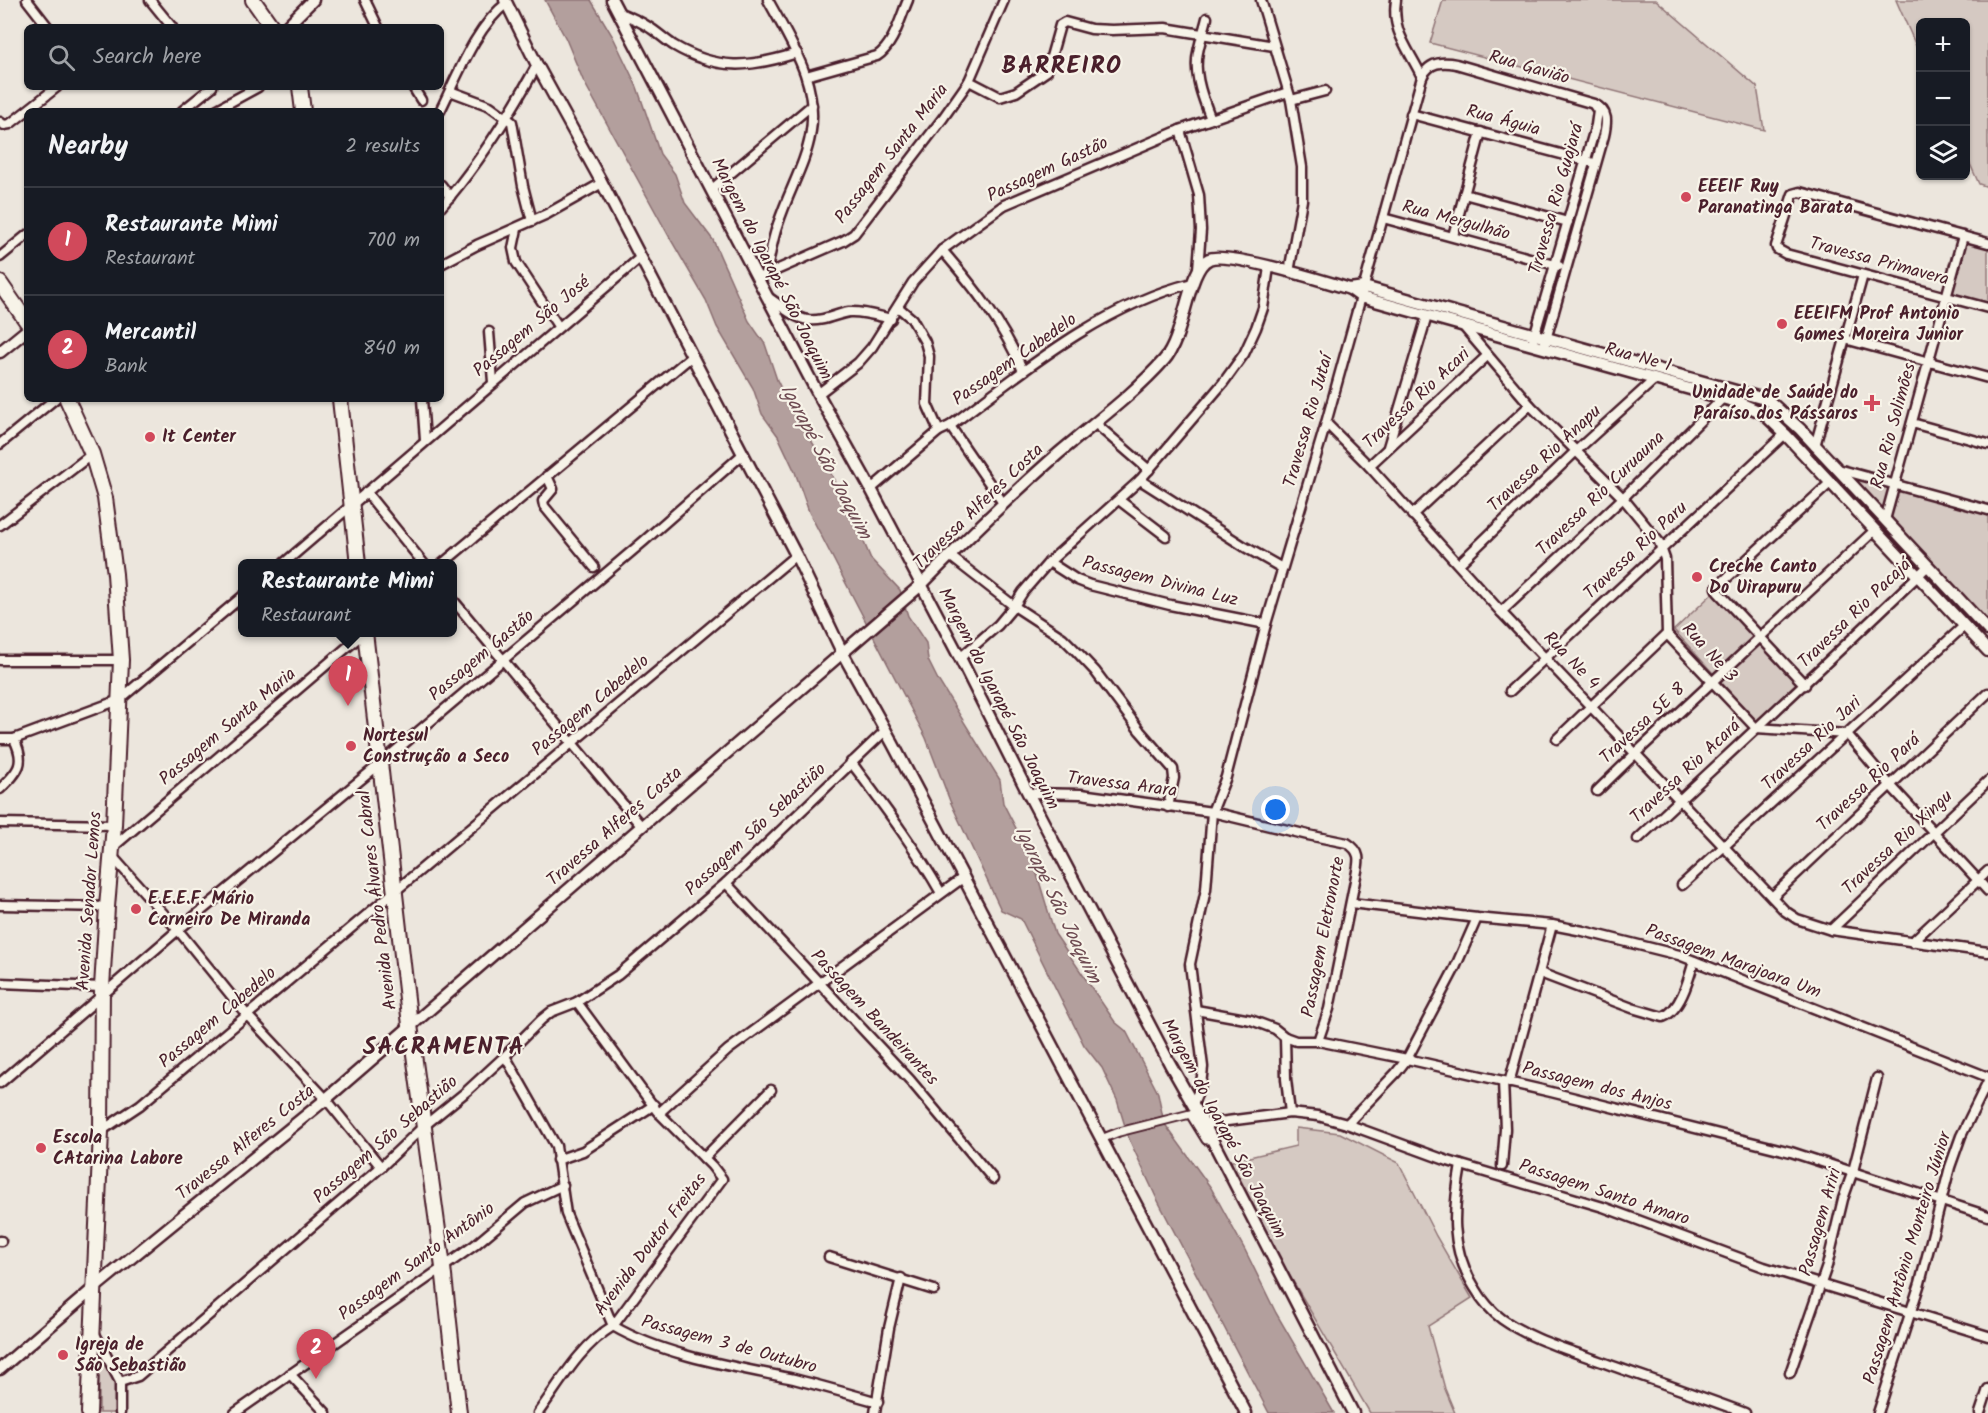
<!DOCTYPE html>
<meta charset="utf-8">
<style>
body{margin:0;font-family:Kalam,sans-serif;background:#242831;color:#f1f3f6}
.controls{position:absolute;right:18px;top:18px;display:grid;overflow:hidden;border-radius:9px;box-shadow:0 2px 4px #0004}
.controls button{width:54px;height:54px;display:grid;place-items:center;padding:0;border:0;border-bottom:2px solid #363941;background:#171b24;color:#f1f3f6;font:30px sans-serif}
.you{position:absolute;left:1276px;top:810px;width:21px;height:21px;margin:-15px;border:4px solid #fff;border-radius:50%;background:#1a73e8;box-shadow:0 0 0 9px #1a73e833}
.badge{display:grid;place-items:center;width:39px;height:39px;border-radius:50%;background:#d1495b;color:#fff;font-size:20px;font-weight:700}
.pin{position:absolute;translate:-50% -50px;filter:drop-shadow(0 2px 3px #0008)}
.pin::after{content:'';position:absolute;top:32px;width:21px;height:18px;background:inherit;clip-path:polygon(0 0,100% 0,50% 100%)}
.popup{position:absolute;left:238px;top:559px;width:219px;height:78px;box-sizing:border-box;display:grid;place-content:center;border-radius:9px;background:#171b24;filter:drop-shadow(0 2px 4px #0005);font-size:20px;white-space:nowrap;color:#9ea1a6}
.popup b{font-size:22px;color:#f1f3f6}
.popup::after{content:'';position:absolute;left:50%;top:100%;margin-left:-12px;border:12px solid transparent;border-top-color:#171b24}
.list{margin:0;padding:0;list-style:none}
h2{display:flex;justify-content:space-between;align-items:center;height:78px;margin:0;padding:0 24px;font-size:26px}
h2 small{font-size:20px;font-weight:400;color:#9ea1a6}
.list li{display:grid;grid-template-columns:39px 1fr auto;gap:18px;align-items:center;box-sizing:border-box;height:108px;padding:0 24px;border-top:2px solid #363941}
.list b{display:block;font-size:22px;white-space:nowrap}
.list p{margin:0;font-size:20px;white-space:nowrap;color:#9ea1a6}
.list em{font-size:20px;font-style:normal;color:#9ea1a6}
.icon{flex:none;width:33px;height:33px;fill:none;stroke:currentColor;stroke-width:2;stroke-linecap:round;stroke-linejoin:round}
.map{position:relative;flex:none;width:1988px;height:1413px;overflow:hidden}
.search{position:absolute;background:#171b24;box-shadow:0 2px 4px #0004;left:24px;top:24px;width:420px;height:66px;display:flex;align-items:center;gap:15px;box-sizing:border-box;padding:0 21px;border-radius:9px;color:#9ea1a6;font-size:22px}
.panel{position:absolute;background:#171b24;box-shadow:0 2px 4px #0004;left:24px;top:108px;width:420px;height:294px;border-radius:9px}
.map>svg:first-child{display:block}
.green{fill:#d5c9c2;stroke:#907476;stroke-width:1.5}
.water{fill:#b39f9d;stroke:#896c6f;stroke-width:1.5}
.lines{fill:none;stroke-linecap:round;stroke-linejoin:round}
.pedestrian-casing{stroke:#4a1f2b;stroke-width:11}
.minor-casing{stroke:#4a1f2b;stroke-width:13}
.tertiary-casing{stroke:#4a1f2b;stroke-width:15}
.primary-casing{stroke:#4a1f2b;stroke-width:18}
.pedestrian{stroke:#f7f3e8;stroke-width:7}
.minor{stroke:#f7f3e8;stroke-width:8}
.tertiary{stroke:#f7f3e8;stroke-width:10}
.primary{stroke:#f7f3e8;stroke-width:14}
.poi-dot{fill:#d1495b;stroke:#f7f3e8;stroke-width:2}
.labels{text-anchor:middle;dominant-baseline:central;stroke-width:4.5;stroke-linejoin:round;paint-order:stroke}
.street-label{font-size:18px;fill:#4a1f2b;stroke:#f7f3e8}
.poi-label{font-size:18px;font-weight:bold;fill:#4a1f2b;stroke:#f7f3e8;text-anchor:start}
.water-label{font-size:20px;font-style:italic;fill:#6f4c53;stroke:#f7f3e8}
.district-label{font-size:24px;font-weight:bold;letter-spacing:1.5px;fill:#4a1f2b;stroke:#f7f3e8}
</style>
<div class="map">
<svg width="1988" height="1413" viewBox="0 0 1988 1413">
<rect width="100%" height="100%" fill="#ece6dd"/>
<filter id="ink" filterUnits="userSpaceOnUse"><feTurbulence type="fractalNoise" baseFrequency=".0167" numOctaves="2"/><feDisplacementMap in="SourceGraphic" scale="12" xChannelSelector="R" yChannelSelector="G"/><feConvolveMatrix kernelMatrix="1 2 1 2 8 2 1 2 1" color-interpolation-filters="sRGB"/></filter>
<g filter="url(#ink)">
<g class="green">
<polygon points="1443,0 1656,0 1757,87 1764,130 1430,43"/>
<polygon points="1896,0 1988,0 1988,187 1979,184 1966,155 1966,22 1920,22 1920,55"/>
<polygon points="1962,236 1988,243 1988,311 1946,299"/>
<polygon points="1846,476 1988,514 1988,632"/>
<polygon points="1713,593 1798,684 1758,723 1674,630"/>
<polygon points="1296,1128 1340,1133 1399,1163 1436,1236 1472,1298 1428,1326 1445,1389 1455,1413 1370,1413 1224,1163 1296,1146"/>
<path d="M 99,1356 C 117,1374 118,1388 117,1413 L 99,1413 Z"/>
</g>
<polygon class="water" points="545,0 591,0 613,37 637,87 660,154 675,174 685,203 713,240 749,321 765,344 777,380 788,403 827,466 852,514 871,559 900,590 908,616 926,643 928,660 938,680 1000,780 1003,803 1033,861 1055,934 1115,1022 1126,1031 1158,1093 1164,1123 1211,1188 1245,1250 1276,1313 1334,1413 1269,1413 1156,1197 1129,1139 1117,1100 1102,1068 1084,1045 1021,919 1001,910 950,801 926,738 809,512 795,472 778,436 762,414 753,388 717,327 706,300 671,240 583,80 566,39"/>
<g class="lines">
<defs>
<polyline id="pedestrian" points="1101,1139 1119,1132 1190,1114 1206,1140 1212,1139"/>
<g id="minor">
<polyline points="27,0 48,27"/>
<polyline points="150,0 172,27"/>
<polyline points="365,0 378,27"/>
<polyline points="1261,0 1291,100 1302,167 1302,200 1289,272"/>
<path d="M 1396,0 C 1391,32 1409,49 1422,77"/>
<path d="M 618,12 C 627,16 638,20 647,26 C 656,31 664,39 673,45 C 717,71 750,68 797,53"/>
<path d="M 1207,18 C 1204,31 1198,46 1197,59 C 1195,79 1204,101 1211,119"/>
<path d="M 806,76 L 877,56 C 894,45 900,18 908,0"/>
<polyline points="969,81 1000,97 1016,92 1047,71 1060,25 1065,22 1091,29 1112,30 1165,28 1274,46"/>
<polyline points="413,87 421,100"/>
<polyline points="450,91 490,106 512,122 523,186 532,221"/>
<polyline points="1291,100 1325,91"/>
<polyline points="182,111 212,87"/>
<polyline points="214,111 258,87"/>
<path d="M 440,111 C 457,77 476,26 507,3"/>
<polyline points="1411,114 1591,162"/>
<polyline points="0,122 4,125 10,124 57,87"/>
<polyline points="1180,130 1199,195 1201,230 1198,269"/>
<polyline points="441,185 450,197"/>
<polyline points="712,189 812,105"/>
<polyline points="1464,194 1568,222"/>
<path d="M 441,207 C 479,164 509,116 537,65"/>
<polyline points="1383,218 1559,266"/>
<polyline points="517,229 513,248 516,262 558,326"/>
<polyline points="1453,236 1481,132"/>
<polyline points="1988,243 1800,192 1793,194 1776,246 1777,249 1786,254 1988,308"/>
<path d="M 942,250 C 974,287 1004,325 1023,371"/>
<polyline points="0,257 27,235"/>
<polyline points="441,264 477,245 547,214 602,183"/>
<path d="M 766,274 C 770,257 772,240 778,224 C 796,169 826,137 805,74 C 796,48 781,24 768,0"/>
<polyline points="758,278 843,241 854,234 943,118 969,81 1004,0"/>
<path d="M 768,297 C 780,305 794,318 808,320 C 823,322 836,314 849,312 C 863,311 878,316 891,319"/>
<polyline points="898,307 912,319 925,342 929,356 927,404 939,431"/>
<polyline points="1463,326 1530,405 1623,498 1659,542 1665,559 1667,634 1756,728 1847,734 1891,786 1988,891"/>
<polyline points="489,332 493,382"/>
<polyline points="1845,339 1988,378"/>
<polyline points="1533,340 1596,125 1598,111 1594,105"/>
<polyline points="818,394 858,363 872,347 913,282 942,250 1004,205 1180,130 1288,92"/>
<polyline points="422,399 425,440"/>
<polyline points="1326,423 1369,466 1501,612 1785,911 1797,919 1831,930 1988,952"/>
<polyline points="1912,423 1988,444"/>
<polyline points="1096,424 1149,470"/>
<polyline points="950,426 1003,503"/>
<polyline points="0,444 55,399"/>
<polyline points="1815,446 1863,275"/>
<polyline points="1388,447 1427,316"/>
<polyline points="1369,466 1487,356"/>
<polyline points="1838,469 1988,510"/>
<polyline points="547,476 553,489 543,501 544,506 594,567"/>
<polyline points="1140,480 1245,547 1282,568"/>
<path d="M 871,489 L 939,431 L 950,426 C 1022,372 1104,304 1193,283"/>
<polyline points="366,492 424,564"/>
<polyline points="1119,500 1166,536"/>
<polyline points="1412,515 1530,405"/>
<polyline points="1885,520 1963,236"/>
<polyline points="0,525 92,454"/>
<polyline points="950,556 1014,606 1063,638 1078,653 1095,671 1140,731 1173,769 1174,778 1168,807"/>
<polyline points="1049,562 1077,580 1090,585 1170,605 1266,624"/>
<polyline points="283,564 641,257"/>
<polyline points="442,564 692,356"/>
<polyline points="1459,564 1576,451 1654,380"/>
<polyline points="453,600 642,827"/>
<polyline points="1501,612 1623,498 1723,398"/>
<polyline points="960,658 998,625 1014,606 1023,592 1049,562 1140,480 1223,383 1244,354 1256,328 1263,308 1269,267"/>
<polyline points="0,660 121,660"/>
<polyline points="1805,685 1718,592 1716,588 1830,483"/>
<polyline points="1510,691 1785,434"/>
<polyline points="0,739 14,739 119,700 243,596"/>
<polyline points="1557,739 1667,634"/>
<path d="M 851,762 C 883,805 915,847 941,893"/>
<path d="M 0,789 C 19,771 26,763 14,739"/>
<polyline points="1597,791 1636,753 1875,530"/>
<path d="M 1028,793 L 1081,794 L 1212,812 L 1308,835 L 1347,843 C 1362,852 1359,861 1356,876 L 1329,1009 L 1318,1041"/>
<polyline points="0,823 114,825"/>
<path d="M 1638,839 C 1735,748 1833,658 1928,566"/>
<polyline points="113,847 365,632"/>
<polyline points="112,856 178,930 247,1015 326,1099 381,1167"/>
<polyline points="726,883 910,1080 993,1179"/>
<polyline points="1682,885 1964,626"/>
<polyline points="1772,897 1988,693"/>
<polyline points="1351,903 1477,918 1552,925 1583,931 1679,955 1988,1077"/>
<polyline points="0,905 107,907"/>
<polyline points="1831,930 1988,781"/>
<polyline points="1912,942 1988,871"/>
<path d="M 1540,973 L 1632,1008 L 1663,1017 C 1681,1010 1689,978 1694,961"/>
<polyline points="0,983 102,987"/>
<polyline points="1196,1010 1251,1020 1275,1029 1285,1037 1296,1041 1318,1041 1407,1059 1551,1092 1791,1152 1988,1216"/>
<polyline points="1285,1037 1286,1079 1290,1113"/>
<path d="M 505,1056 L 556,1146 L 566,1214 L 613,1326 C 664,1356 736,1367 794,1379 C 822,1386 850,1394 878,1402"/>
<polyline points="0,1083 178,930 381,763 644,541 743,454"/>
<polyline points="1509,1083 1552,925"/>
<path d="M 1193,1104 L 1201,1085 L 1203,1067 L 1190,964 L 1206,889 L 1212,812 L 1226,777 L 1266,624 L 1326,423 L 1422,77 C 1429,62 1442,61 1456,64 L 1594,104 C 1609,111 1607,122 1604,136 L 1545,343"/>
<polyline points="659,1113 728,1050 964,877"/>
<polyline points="1204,1124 1290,1113 1318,1116 1347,1124 1448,1161 1603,1207 1764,1267 1988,1336"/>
<polyline points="1347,1124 1396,1073 1407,1059 1455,968 1477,918"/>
<polyline points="101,1131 140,1105 796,555"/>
<polyline points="704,1158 771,1090"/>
<polyline points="557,1160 583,1151 654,1105"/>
<path d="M 1461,1165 C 1453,1210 1449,1247 1475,1288 C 1482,1300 1491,1311 1502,1319 C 1530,1339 1566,1349 1599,1361 C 1647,1378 1697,1395 1745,1413"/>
<polyline points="1502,1166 1505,1129 1503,1081"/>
<polyline points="0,1241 1,1241"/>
<polyline points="829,1257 934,1290"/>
<polyline points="95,1334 120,1382 120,1413"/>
<polyline points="1790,1373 1827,1266 1843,1199 1853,1171 1877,1078"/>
<polyline points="290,1374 326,1413"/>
<polyline points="120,1382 138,1376 381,1167 424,1126 467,1091 505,1056 541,1020 551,1012 577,1002 618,975 726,883 886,730"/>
<polyline points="235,1413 475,1245 525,1203 563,1185"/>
<path d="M 538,1413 C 560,1383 580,1346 613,1326 L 722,1179 L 712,1166 L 657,1111 L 577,1002"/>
<polyline points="875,1413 889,1328 901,1278"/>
<polyline points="1878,1413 1920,1283 1950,1167 1961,1136 1988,1081"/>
<polyline points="1980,1413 1988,1389"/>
</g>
<g id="tertiary">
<polyline points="505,0 537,65 602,183 743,454 796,555 842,652 893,744 1246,1413"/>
<polyline points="612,0 818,394 871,489 960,658 1028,793 1170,1064 1204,1124 1353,1413"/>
<polyline points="286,27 313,0"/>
<polyline points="1350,289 1364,287 1768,400 1800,429 1988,630"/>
<polyline points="0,352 27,330"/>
<path d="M 0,1369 L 93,1289 L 326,1099 L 921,585 C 966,539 1011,495 1059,453 C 1094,423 1133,395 1164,360 C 1185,338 1187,268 1209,259 C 1227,251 1327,282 1350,289 L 1361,297 L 1740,403 L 1763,413 L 1785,434 L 1988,651"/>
</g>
<g id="primary">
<polyline points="253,0 272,27"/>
<polyline points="300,87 303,111"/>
<polyline points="0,283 27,322"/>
<polyline points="67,399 92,454 105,498 115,574 121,660 114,825 107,907 102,987 101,1131 89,1413"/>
<polyline points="340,399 358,564"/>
<polyline points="365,632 410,1025 443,1267 459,1413"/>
</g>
</defs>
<use href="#pedestrian" class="pedestrian-casing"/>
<use href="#minor" class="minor-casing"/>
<use href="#tertiary" class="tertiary-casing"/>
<use href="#primary" class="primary-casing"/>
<use href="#pedestrian" class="pedestrian"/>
<use href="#minor" class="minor"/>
<use href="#tertiary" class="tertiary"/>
<use href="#primary" class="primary"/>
</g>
</g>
<g class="poi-dot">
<circle cx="1686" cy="197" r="6"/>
<circle cx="1782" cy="324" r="6"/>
<path d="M1869 394h6v6h6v6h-6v6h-6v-6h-6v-6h6z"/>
<circle cx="150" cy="437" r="6"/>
<circle cx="1697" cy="577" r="6"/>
<circle cx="351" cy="746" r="6"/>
<circle cx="136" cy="909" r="6"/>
<circle cx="41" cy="1148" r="6"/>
<circle cx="63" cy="1355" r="6"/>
</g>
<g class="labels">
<g class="street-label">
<text transform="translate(1529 68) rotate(16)">Rua Gavião</text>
<text transform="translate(1503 121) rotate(15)">Rua Águia</text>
<text transform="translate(892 154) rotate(-52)">Passagem Santa Maria</text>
<text transform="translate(1048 170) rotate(-25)">Passagem Gastão</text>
<text transform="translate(1557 199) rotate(-74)">Travessa Rio Guajará</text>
<text transform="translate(1456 221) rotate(15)">Rua Mergulhão</text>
<text transform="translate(1879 262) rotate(15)">Travessa Primavera</text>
<text transform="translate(771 269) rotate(63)">Margem do Igarapé São Joaquim</text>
<text transform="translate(532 327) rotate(-40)">Passagem São José</text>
<text transform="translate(1638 358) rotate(15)">Rua Ne 1</text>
<text transform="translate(1015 360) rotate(-35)">Passagem Cabedelo</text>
<text transform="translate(1417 399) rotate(-43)">Travessa Rio Acari</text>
<text transform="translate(1309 421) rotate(-74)">Travessa Rio Jutaí</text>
<text transform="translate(1894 426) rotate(-75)">Rua Rio Solimões</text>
<text transform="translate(1545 459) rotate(-43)">Travessa Rio Anapu</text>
<text transform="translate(1601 494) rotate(-44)">Travessa Rio Curuauna</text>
<text transform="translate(979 507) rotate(-44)">Travessa Alferes Costa</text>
<text transform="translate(1636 551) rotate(-43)">Travessa Rio Paru</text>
<text transform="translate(1160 582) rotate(14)">Passagem Divina Luz</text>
<text transform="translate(1855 614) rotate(-44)">Travessa Rio Pacajá</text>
<text transform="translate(1709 653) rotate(48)">Rua Ne 3</text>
<text transform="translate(482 656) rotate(-40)">Passagem Gastão</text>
<text transform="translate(1571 661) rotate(46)">Rua Ne 4</text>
<text transform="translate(998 699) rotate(63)">Margem do Igarapé São Joaquim</text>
<text transform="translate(591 706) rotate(-40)">Passagem Cabedelo</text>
<text transform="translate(1643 724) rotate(-43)">Travessa SE 8</text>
<text transform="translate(228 727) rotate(-40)">Passagem Santa Maria</text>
<text transform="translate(1812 744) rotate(-43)">Travessa Rio Jari</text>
<text transform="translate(1686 772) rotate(-43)">Travessa Rio Acará</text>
<text transform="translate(1869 783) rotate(-43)">Travessa Rio Pará</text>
<text transform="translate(1122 785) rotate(7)">Travessa Arara</text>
<text transform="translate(615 827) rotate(-41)">Travessa Alferes Costa</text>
<text transform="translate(756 830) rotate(-43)">Passagem São Sebastião</text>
<text transform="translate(1898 843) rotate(-43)">Travessa Rio Xingu</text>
<text transform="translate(378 900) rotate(-97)">Avenida Pedro Álvares Cabral</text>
<text transform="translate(90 901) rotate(-86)">Avenida Senador Lemos</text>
<text transform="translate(1324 937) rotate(-79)">Passagem Eletronorte</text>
<text transform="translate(1733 962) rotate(20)">Passagem Marajoara Um</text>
<text transform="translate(218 1018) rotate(-40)">Passagem Cabedelo</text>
<text transform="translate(874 1018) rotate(47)">Passagem Bandeirantes</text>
<text transform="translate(1597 1087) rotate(14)">Passagem dos Anjos</text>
<text transform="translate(1223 1129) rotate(62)">Margem do Igarapé São Joaquim</text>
<text transform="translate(386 1140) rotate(-41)">Passagem São Sebastião</text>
<text transform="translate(246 1143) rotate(-39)">Travessa Alferes Costa</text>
<text transform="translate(1604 1193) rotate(18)">Passagem Santo Amaro</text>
<text transform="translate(1821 1222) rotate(-74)">Passagem Ariri</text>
<text transform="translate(651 1245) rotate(-53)">Avenida Doutor Freitas</text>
<text transform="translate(1908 1258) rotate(-73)">Passagem Antônio Monteiro Júnior</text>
<text transform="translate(417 1262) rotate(-36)">Passagem Santo Antônio</text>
<text transform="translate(729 1345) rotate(15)">Passagem 3 de Outubro</text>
</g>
<g class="poi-label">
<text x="1698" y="187">EEEIF Ruy<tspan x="1698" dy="21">Paranatinga Barata</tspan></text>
<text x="1794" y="314">EEEIFM Prof Antonio<tspan x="1794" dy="21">Gomes Moreira Junior</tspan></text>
<text x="1858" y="393" text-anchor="end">Unidade de Saúde do<tspan x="1858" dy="21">Paraíso dos Pássaros</tspan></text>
<text x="162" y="437">It Center</text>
<text x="1709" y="567">Creche Canto<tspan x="1709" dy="21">Do Uirapuru</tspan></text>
<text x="363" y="736">Nortesul<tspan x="363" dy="21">Construção a Seco</tspan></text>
<text x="148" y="899">E.E.E.F. Mário<tspan x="148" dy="21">Carneiro De Miranda</tspan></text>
<text x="53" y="1138">Escola<tspan x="53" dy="21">CAtarina Labore</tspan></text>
<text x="75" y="1345">Igreja de<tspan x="75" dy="21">São Sebastião</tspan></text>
</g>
<g class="water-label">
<text transform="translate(825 462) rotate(62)">Igarapé São Joaquim</text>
<text transform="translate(1057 905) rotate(64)">Igarapé São Joaquim</text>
</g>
<g class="district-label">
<text x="1062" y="66">BARREIRO</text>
<text x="444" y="1047">SACRAMENTA</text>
</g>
</g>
</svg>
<div class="controls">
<button>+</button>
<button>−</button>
<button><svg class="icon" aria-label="layers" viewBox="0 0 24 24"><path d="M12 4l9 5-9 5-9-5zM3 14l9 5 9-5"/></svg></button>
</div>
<div class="you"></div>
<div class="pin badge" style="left:348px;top:706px">1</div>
<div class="popup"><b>Restaurante Mimi</b>Restaurant</div>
<div class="pin badge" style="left:316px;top:1379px">2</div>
<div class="search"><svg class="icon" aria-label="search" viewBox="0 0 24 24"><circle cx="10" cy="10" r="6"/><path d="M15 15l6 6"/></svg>Search here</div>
<section class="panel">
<h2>Nearby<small>2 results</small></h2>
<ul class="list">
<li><span class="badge">1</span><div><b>Restaurante Mimi</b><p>Restaurant</p></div><em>700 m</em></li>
<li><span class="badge">2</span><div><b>Mercantil</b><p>Bank</p></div><em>840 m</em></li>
</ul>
</section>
</div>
